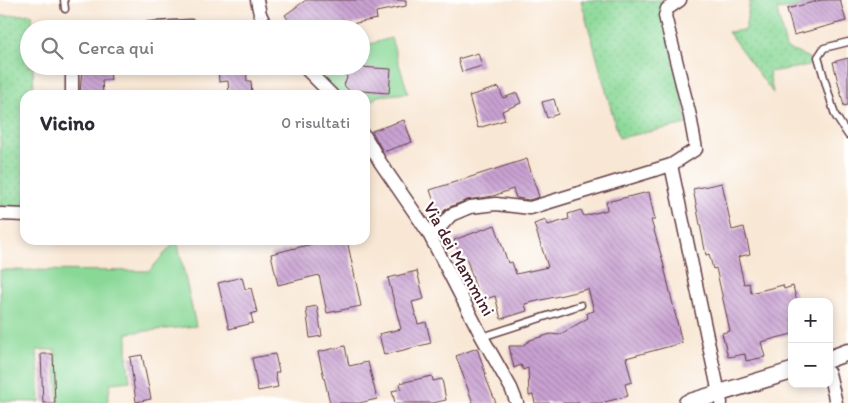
<!DOCTYPE html>
<html lang="it">
<meta charset="utf-8">
<style>
body{margin:0;font-family:Itim,sans-serif;background:#f2f2f3;color:#2b2b33}
.controls{position:absolute;right:15px;bottom:15px;display:grid;overflow:hidden;border-radius:10px;box-shadow:0 2px 8px #0003}
.controls button{width:45px;height:45px;display:grid;place-items:center;padding:0;border:0;border-bottom:1px solid #e1e1e2;background:#fff;color:#2b2b33;font:25px sans-serif}
.list{margin:0;padding:0;list-style:none}
h2{display:flex;justify-content:space-between;align-items:center;height:65px;margin:0;padding:0 20px;font-size:21px}
h2 small{font-size:16px;font-weight:400;color:#7c7c81}
.icon{flex:none;width:28px;height:28px;fill:none;stroke:currentColor;stroke-width:2;stroke-linecap:round;stroke-linejoin:round}
.map{position:relative;flex:none;width:848px;height:403px;overflow:hidden}
.search{position:absolute;background:#fff;box-shadow:0 2px 8px #0003;left:20px;top:20px;width:350px;height:55px;display:flex;align-items:center;gap:12px;box-sizing:border-box;padding:0 18px;border-radius:28px;color:#7c7c81;font-size:19px}
.panel{position:absolute;background:#fff;box-shadow:0 2px 8px #0003;left:20px;top:90px;width:350px;height:155px;border-radius:15px}
.map>svg:first-child{display:block}
.grass{fill:url(#grass-dots);stroke:#6a7c60}
.garden{fill:#89d896;stroke:#6a7c60}
.building{fill:url(#building-back-hatch)}
.lines{fill:none;stroke-linecap:round;stroke-linejoin:round}
.service-casing{stroke:#643d44;stroke-width:9}
.minor-casing{stroke:#643d44;stroke-width:15}
.tertiary-casing{stroke:#643d44;stroke-width:19}
.service{stroke:#fff;stroke-width:6}
.minor{stroke:#fff;stroke-width:12}
.tertiary{stroke:#fff;stroke-width:16}
.labels{text-anchor:middle;dominant-baseline:central;stroke-width:4.5;stroke-linejoin:round;paint-order:stroke}
.street-label{font-size:18px;fill:#4a1f2b;stroke:#fff}
</style>
<div class="map">
<svg width="848" height="403" viewBox="0 0 848 403">
<defs>
<pattern id="grass-dots" width="8" height="8" patternUnits="userSpaceOnUse" patternTransform="scale(1.25)"><rect width="8" height="8" fill="#89d896"/><path d="M2 2h.1M6 6h.1" fill="none" stroke="#78b981" stroke-width="1.8" stroke-linecap="round"/></pattern>
<pattern id="building-back-hatch" width="6" height="6" patternUnits="userSpaceOnUse" patternTransform="scale(1.25)"><rect width="6" height="6" fill="#c9a2d2"/><path d="M-1 5l2 2M0 0l6 6M5-1l2 2" fill="none" stroke="#a583ab"/></pattern>
</defs>
<rect width="100%" height="100%" fill="#fff"/>
<filter id="ink" filterUnits="userSpaceOnUse"><feTurbulence type="fractalNoise" baseFrequency=".02" numOctaves="2"/><feDisplacementMap in="SourceGraphic" scale="10" xChannelSelector="R" yChannelSelector="G"/><feConvolveMatrix kernelMatrix="1 2 1 2 8 2 1 2 1" color-interpolation-filters="sRGB"/></filter>
<filter id="wash" filterUnits="userSpaceOnUse"><feTurbulence type="fractalNoise" baseFrequency=".0096" numOctaves="4" result="noise"/><feDisplacementMap in="SourceGraphic" scale="20" xChannelSelector="R" yChannelSelector="G"/><feGaussianBlur stdDeviation="1.12" result="paint"/><feColorMatrix in="noise" values="0 0 0 0 0 0 0 0 0 0 0 0 0 0 0 0 0 1.4 0 .05"/><feComposite in="paint" operator="in"/></filter>
<g filter="url(#wash)">
<rect width="100%" height="100%" fill="#f8e7d4"/>
<g class="grass">
<polygon points="581,0 662,0 666,5 687,124 619,138"/>
<polygon points="750,0 821,0 787,9 777,10 786,48 809,58 812,62 808,66 769,72 773,93 728,32 745,30"/>
<polygon points="32,14 33,29 29,29 29,66 33,66 34,95 25,95 25,208 0,208 0,16"/>
</g>
<g class="garden">
<polygon points="391,38 408,93 378,96 365,106 365,95 338,95 321,78 338,66 361,66 361,50 370,44"/>
<polygon points="177,240 196,326 127,333 127,358 130,381 111,383 107,403 58,403 55,350 37,350 40,402 0,401 0,270 149,271"/>
</g>
<g id="blocks">
<g class="building">
<polygon points="306,0 406,0 406,6 376,12 377,19 335,27 336,29 294,29 285,15"/>
<polygon points="821,0 840,0 846,21 794,35 787,9"/>
<polygon points="478,53 482,66 462,72 458,59"/>
<polygon points="848,58 848,105 844,106 833,62"/>
<polygon points="82,66 110,69 111,80 102,80 103,95 80,95"/>
<polygon points="218,66 246,66 247,81 251,81 252,95 229,95 228,81 219,82"/>
<polygon points="343,66 391,69 389,93 362,91 352,94 344,85 347,78"/>
<polygon points="499,87 503,98 517,93 521,103 502,111 505,120 478,128 469,96"/>
<polygon points="554,99 558,114 547,118 542,102"/>
<polygon points="404,120 412,142 383,152 372,131"/>
<polygon points="527,159 539,197 529,200 516,198 513,189 493,196 467,200 447,208 439,216 430,190"/>
<polygon points="722,183 732,230 744,227 750,254 738,257 744,284 749,283 751,293 783,285 784,289 793,286 797,302 792,302 792,334 761,342 765,357 746,361 745,354 728,357 722,333 730,331 716,268 713,269 709,254 706,255 693,189"/>
<polygon points="649,192 655,220 651,220 662,258 682,343 626,358 632,382 625,384 628,396 601,403 535,403 533,395 529,396 528,368 523,370 521,365 514,368 509,346 522,346 530,340 551,334 559,335 588,318 587,313 594,311 588,289 525,304 527,311 501,319 495,296 480,301 466,257 461,259 454,240 495,225 508,263 512,262 516,274 548,267 534,224 546,220 548,225 569,219 568,214 581,210 584,216 607,210 606,202"/>
<polygon points="311,240 347,240 361,306 327,313 319,275 278,285 271,254 312,244"/>
<polygon points="417,271 424,299 412,302 418,324 426,322 431,343 384,355 379,334 401,329 388,278"/>
<polygon points="242,277 245,289 251,288 257,312 251,314 253,323 229,329 218,283"/>
<polygon points="317,306 322,336 310,338 306,308"/>
<polygon points="345,346 349,366 368,362 377,399 359,403 330,403 318,352"/>
<polygon points="477,348 486,375 485,376 496,403 473,403 456,356"/>
<polygon points="41,354 53,354 55,403 43,403"/>
<polygon points="275,354 279,372 275,373 278,387 258,391 252,358"/>
<polygon points="142,355 151,399 136,402 130,357"/>
<polygon points="432,376 433,381 442,379 446,400 433,403 395,403 392,391 401,389 400,383"/>
</g>
</g>
</g>
<g filter="url(#ink)">
<use href="#blocks" fill-opacity="0" stroke="#643d44" stroke-width="1"/>
<g class="lines">
<defs>
<g id="service">
<polyline points="64,0 65,9"/>
<polyline points="848,42 824,48 818,57 835,115 848,135"/>
<polyline points="482,337 581,305"/>
</g>
<g id="minor">
<polyline points="257,0 260,14 267,29"/>
<polyline points="138,29 191,26"/>
<polyline points="303,66 332,95"/>
<polyline points="72,95 72,66"/>
<polyline points="365,136 380,162 428,232 482,337 511,388 517,403"/>
<polyline points="671,165 721,403"/>
<polyline points="0,214 25,215"/>
<polyline points="431,237 451,215 470,207 496,204 530,208 671,165 696,149 690,116 665,16 667,9 680,0"/>
<polyline points="829,373 836,403"/>
</g>
<g id="tertiary">
<polyline points="829,359 848,352"/>
<polyline points="687,403 792,371"/>
</g>
</defs>
<use href="#service" class="service-casing"/>
<use href="#minor" class="minor-casing"/>
<use href="#tertiary" class="tertiary-casing"/>
<use href="#service" class="service"/>
<use href="#minor" class="minor"/>
<use href="#tertiary" class="tertiary"/>
</g>
</g>
<g class="labels">
<g class="street-label">
<text transform="translate(459 259) rotate(61)">Via dei Mammini</text>
</g>
</g>
</svg>
<div class="controls">
<button>+</button>
<button>−</button>
</div>
<div class="search"><svg class="icon" aria-label="search" viewBox="0 0 24 24"><circle cx="10" cy="10" r="6"/><path d="M15 15l6 6"/></svg>Cerca qui</div>
<section class="panel">
<h2>Vicino<small>0 risultati</small></h2>
<ul class="list">
</ul>
</section>
</div>
